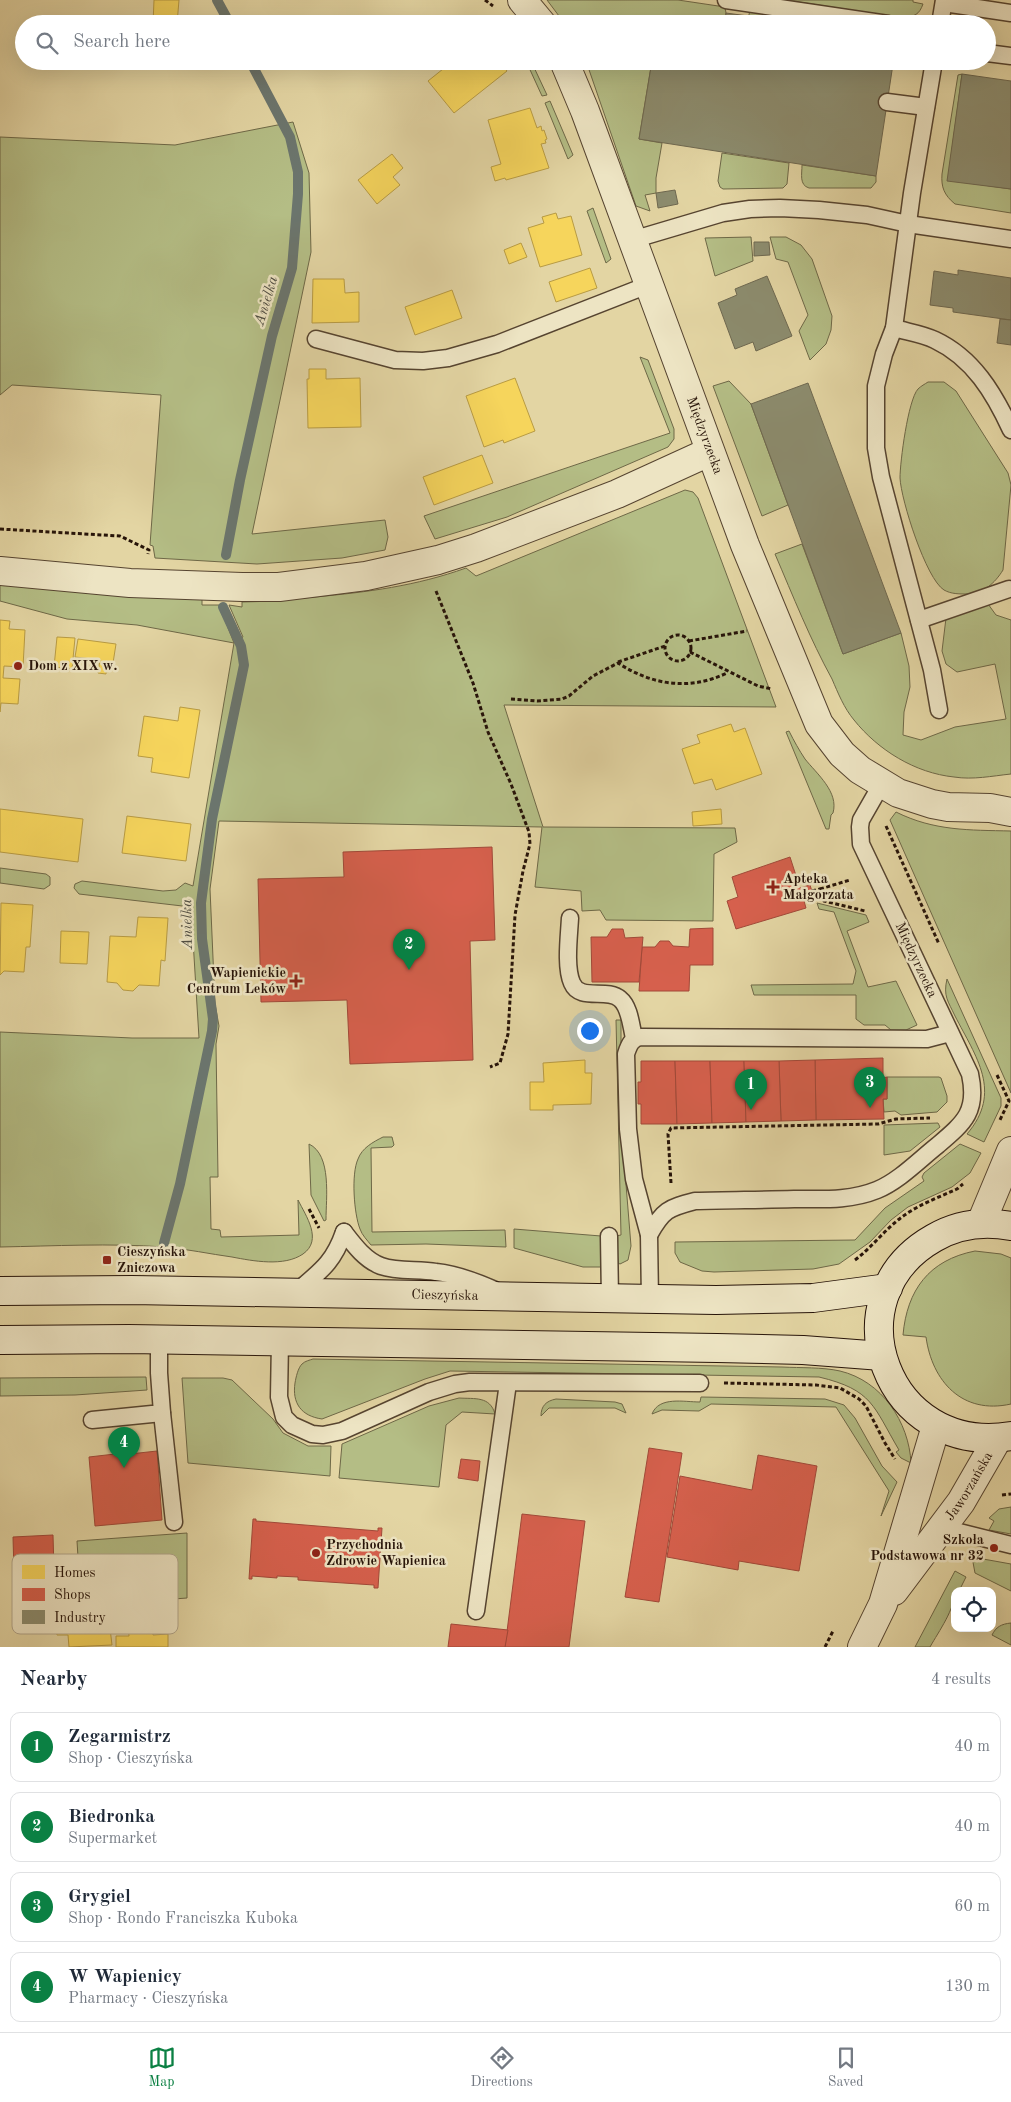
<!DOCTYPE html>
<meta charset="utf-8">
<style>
body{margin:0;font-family:"Old Standard TT",serif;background:#f2f2f3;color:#1f2937}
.controls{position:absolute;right:15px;bottom:15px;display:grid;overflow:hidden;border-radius:10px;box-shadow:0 5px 20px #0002}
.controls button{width:45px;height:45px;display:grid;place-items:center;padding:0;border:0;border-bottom:1px solid #e0e1e3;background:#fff;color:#1f2937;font:25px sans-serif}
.you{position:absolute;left:589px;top:1030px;width:18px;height:18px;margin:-12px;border:4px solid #fff;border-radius:50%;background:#1a73e8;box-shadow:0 0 0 8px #1a73e833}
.badge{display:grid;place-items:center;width:32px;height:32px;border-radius:50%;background:#0b8043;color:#fff;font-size:16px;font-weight:700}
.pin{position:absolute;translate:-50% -41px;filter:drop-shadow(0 1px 2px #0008)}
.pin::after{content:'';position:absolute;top:26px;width:18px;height:15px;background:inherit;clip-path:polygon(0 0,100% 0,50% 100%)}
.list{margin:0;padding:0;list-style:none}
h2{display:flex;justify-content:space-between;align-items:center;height:65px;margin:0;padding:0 20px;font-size:21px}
h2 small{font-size:16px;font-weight:400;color:#747a83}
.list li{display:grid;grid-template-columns:32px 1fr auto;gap:15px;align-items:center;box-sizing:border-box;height:70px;margin:0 10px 10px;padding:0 10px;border:1px solid #e0e1e3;border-radius:10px}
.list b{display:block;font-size:19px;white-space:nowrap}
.list p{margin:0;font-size:16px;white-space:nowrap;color:#747a83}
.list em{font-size:16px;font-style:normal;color:#747a83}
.icon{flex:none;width:28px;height:28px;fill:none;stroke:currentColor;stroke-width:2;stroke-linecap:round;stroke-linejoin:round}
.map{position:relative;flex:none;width:1011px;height:1647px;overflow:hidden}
.search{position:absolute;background:#fff;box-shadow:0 5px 20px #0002;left:15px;right:15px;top:15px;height:55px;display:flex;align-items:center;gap:12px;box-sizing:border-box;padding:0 18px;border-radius:28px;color:#747a83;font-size:19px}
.sheet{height:385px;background:#fff}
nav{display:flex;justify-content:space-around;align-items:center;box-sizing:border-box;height:70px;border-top:1px solid #e0e1e3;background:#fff;font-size:14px;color:#747a83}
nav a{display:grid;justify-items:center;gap:2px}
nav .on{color:#0b8043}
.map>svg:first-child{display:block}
.green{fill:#b4bd85;stroke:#6e6847}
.homes{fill:#f6d55c;stroke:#b89b43}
.shops{fill:#d6604d;stroke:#a24939}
.industry{fill:#8c8c6e;stroke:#6e6850}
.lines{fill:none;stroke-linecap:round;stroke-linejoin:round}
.stream{stroke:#6b756d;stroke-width:10}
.service-casing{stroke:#564430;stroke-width:19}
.minor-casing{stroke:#564430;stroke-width:30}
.tertiary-casing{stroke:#564430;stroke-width:30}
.secondary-casing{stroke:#271409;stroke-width:30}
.path{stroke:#271409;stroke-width:3;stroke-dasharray:4 2.5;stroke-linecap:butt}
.service{stroke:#ede4c3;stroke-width:16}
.minor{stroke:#ede4c3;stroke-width:28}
.tertiary{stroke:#ede4c3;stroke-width:28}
.secondary{stroke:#ede4c3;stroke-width:28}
.poi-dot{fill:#8f2418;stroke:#ede4c3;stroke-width:2}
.labels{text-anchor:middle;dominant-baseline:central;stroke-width:5;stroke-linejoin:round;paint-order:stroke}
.street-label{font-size:14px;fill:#271409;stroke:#ede4c3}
.poi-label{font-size:14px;font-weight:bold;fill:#271409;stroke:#ede4c3;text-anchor:start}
.water-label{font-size:15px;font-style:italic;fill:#4f4d43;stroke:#ede4c3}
.key{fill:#ede4c3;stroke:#b2a68b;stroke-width:1}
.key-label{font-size:14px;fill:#271409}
</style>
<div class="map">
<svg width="1011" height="1647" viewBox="0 0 1011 1647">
<rect width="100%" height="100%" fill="#e3d5a3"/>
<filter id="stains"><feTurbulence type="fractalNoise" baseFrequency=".004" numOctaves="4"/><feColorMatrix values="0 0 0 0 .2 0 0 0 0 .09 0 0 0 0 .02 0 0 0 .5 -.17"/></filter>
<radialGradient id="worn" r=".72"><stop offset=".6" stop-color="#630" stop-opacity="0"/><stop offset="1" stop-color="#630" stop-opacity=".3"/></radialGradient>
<g class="green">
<polygon points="547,0 678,0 725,7 726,13 725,24 688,24 659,19 658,24 565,24"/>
<path d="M 786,0 L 913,0 L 913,2 L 923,4 C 919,15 915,16 903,18 Z"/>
<polygon points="750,10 835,24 747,24"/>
<polygon points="526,61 531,61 547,95 542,96"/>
<polygon points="586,61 652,61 639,139 662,143 656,178 656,193 645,195 650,211 636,206"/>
<path d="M 962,74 L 948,180 L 1011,189 L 1011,213 L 955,204 C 944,195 941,187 942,174 L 958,75 Z"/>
<polygon points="550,101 573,155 568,159 545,103"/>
<polygon points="293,122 309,173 311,252 252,534 385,520 388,537 385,550 342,558 257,564 155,558 153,546 150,545 161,395 12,385 0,395 0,137 175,145"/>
<polygon points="722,153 789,163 787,184 783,188 723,189 720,187 718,181"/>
<path d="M 802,165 L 876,176 L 876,182 L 871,188 L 809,188 C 799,185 802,174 802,165 Z"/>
<polygon points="593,208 611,259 606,263 587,211"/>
<polygon points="751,237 753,261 715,276 705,238"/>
<polygon points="770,237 786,237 801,245 812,259 832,316 831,330 826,344 810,360 799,331 808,315 788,262 776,259"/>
<polygon points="640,357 648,360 674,429 674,439 668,447 507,517 435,539 424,516 670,433"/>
<polygon points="729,381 751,404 788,505 762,516 713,386"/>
<path d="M 928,382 L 944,382 L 956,391 L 1008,473 L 1011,485 L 1003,570 C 995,583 983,594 967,594 C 959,594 951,594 944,590 C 926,579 901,500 900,478 C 900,462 908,400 918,389 C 921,386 925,384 928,382 Z"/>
<path d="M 685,490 L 693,492 L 698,498 L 776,707 L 504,705 L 543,827 L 735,828 L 737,842 L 714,854 L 713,921 L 606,920 L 600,910 L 582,911 L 581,891 L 535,887 L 542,827 L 219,821 L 210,889 L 215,1004 L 219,1026 L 216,1044 L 218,1177 L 210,1177 L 211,1229 L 220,1230 L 221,1237 L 299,1235 L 298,1200 C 306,1216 323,1240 303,1254 C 284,1267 253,1261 232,1257 C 210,1254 187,1249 164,1247 C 110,1243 54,1246 0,1247 L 0,1032 L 132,1038 L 199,1038 L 191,907 L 79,894 L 74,888 L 75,884 L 82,881 L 163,891 L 176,890 L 185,883 L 193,886 L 234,643 L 137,625 L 67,619 L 0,601 L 0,584 L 202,599 L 202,605 L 219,605 L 234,643 L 243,637 L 229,605 L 242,607 L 242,602 C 266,602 290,599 315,597 C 368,592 416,586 466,568 L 476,576 Z"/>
<path d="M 802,544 L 843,654 L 901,633 L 909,666 L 910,687 L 904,712 L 903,735 L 921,740 L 955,727 L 1006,719 L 995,664 L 957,672 L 946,664 L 942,651 L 946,618 L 988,604 L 996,615 L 1011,620 L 1011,774 C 992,776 973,780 954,777 C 915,773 878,750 854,720 C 844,708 838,693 832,679 C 810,639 793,596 775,554 Z"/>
<path d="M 789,731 C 794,741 799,750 805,759 C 817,774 839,792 833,813 L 831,815 L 829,829 L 826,829 L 786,732 Z"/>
<path d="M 896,812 C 934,831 969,830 1011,831 L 1011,1093 L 890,820 Z"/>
<polygon points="0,868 46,874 50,877 50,885 44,889 0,883"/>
<polygon points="817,903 866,915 869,922 847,931 868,987 896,981 917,1025 906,1030 891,1030 885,1025 864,1025 856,1019 856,995 754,995 751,985 853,984 856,971 834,912 819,909"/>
<path d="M 947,979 L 1001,1098 L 1001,1106 L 984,1142 L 967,1134 C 1003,1092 976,1057 955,1016 C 948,1001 943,996 947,979 Z"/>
<polygon points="616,1020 621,1020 621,1123 631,1246 628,1260 620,1264 618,1263 616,1236 621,1235"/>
<polygon points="887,1077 939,1077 941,1078 947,1096 947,1102 937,1112 901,1115 895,1111 884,1112 883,1099 887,1099"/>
<polygon points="938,1123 940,1127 910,1151 884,1155 884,1125"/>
<path d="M 383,1137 L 392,1137 L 394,1145 L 392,1147 L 371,1148 L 372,1232 L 505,1230 L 506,1247 L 426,1244 L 371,1245 C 367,1240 362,1235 360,1229 C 354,1214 351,1174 358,1159 C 362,1148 373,1142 383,1137 Z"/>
<path d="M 309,1144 C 332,1155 326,1198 326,1220 L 324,1221 L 311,1195 Z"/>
<polygon points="960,1144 981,1153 970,1173 952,1187 908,1207 891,1220 870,1242 839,1264 813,1269 714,1272 702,1271 680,1262 675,1253 675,1242 855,1240 885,1208 924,1181 922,1177 924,1173"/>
<polygon points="514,1229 601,1236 601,1267 583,1267 514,1248"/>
<path d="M 975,1251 L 1001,1254 L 1011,1258 L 1011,1404 C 962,1415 932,1381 926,1337 L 903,1335 C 907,1290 929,1260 975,1251 Z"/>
<path d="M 313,1359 L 782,1367 C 801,1368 822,1367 840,1371 C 882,1381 909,1422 911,1463 L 901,1458 L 896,1452 L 899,1450 C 873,1406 873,1390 819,1377 L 450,1371 L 425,1379 L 322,1419 C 301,1416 292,1403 295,1383 C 296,1377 298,1368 302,1364 C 305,1361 310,1360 313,1359 Z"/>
<polygon points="146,1377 147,1390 75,1395 0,1396 0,1378"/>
<polygon points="182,1378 223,1378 232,1380 273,1419 283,1433 308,1446 331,1446 330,1476 188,1463"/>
<path d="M 701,1397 L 825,1399 L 844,1405 L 855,1418 L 882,1466 L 897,1482 L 881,1516 L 889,1491 L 836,1407 L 711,1404 L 699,1411 L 662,1410 L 652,1414 C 659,1396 684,1402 700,1402 Z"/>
<path d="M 459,1398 C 475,1399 490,1396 495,1414 L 462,1412 L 446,1425 L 439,1487 L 339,1478 L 342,1444 L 429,1406 Z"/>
<path d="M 556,1399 L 615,1402 L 622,1404 L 626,1413 L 615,1408 L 549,1408 L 541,1416 C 541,1406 546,1401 556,1399 Z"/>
<polygon points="1011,1507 1011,1534 989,1530 994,1521 989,1518 999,1509"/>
<polygon points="187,1533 187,1598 81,1606 77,1541"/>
<polygon points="972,1557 1011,1564 1011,1591 975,1573"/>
<path d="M 955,1571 L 966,1577 L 959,1591 L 955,1591 C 955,1609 939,1631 930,1647 L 915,1647 Z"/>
<path d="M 1011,1623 L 1011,1645 L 992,1635 C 996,1627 1001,1624 1011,1623 Z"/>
</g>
<g class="homes">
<polygon points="154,0 179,0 177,24 153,24"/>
<polygon points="453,61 499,61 507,71 454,113 428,81"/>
<polygon points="530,108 537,128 541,126 542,131 544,130 547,139 545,140 546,143 541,144 549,168 506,180 505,178 495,181 491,167 501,164 488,120"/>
<polygon points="392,154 403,168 393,177 400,185 377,204 358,180"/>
<polygon points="556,213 558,219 571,216 582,255 540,267 528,228 544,223 542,217"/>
<polygon points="521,243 527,257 509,264 504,250"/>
<polygon points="590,268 597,288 556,302 549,282"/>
<polygon points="313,279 344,279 345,293 359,292 359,322 312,323"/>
<polygon points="452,290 462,318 415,335 405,307"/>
<polygon points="309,369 326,369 326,379 360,378 361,427 308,428 307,379 309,379"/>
<polygon points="515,378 535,431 504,443 503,440 484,447 466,396"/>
<polygon points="482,455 493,483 434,505 423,477"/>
<polygon points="0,620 10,621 9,629 25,630 23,667 4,666 3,678 20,679 18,704 1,703 0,712"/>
<polygon points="57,637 75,638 72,669 54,667"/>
<polygon points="78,639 116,644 113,663 107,662 106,674 98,673 100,660 75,657"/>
<polygon points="180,707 200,710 189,778 151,772 153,758 138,756 144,716 178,721"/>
<polygon points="731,724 734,732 745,728 762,774 716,790 712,779 694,784 682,749 700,743 697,735"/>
<polygon points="0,809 83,819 78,862 0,852"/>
<polygon points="721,809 722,824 693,826 692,812"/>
<polygon points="127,816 191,824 186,861 122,853"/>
<polygon points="1,903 33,905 30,947 26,947 24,972 4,971 0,975"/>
<polygon points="138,917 168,918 165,961 161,960 159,986 139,985 133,991 123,990 117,983 107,982 110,936 136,937"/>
<polygon points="61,931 89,932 87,964 60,963"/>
<polygon points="585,1060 585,1073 592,1073 591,1104 553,1105 553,1110 530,1110 530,1082 544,1082 543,1063"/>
<polygon points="107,1603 112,1645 69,1647 68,1635 57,1635 55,1619 82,1616 81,1606"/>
<polygon points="153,1625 153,1635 168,1634 168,1647 116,1647 116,1636 129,1636 128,1627"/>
</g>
<g class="shops">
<polygon points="492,847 495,940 470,941 473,1060 350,1064 347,1000 261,1002 258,879 344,877 343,852"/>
<polygon points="790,857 800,888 810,885 814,898 804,901 806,908 736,929 727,901 738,897 732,877"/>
<polygon points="713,928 713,965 690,965 689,991 639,991 642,947 655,947 660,941 669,941 673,946 689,947 690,929"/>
<polygon points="612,929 623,929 625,938 643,937 639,982 592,982 591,937 607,937"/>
<polygon points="883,1058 883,1078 887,1077 887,1099 883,1099 884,1119 816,1120 815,1060"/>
<polygon points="815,1060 816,1120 781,1121 779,1061"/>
<polygon points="641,1061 675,1061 677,1124 641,1124 641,1104 638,1104 638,1082 641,1082"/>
<polygon points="675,1061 710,1061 712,1123 677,1124"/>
<polygon points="710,1061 744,1061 746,1122 712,1123"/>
<polygon points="744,1061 779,1061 781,1121 746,1122"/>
<polygon points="649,1448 682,1453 659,1602 625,1597"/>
<polygon points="128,1451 130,1451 130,1454 157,1451 162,1520 95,1526 89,1457 115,1454 115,1452 117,1452 118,1454 128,1453"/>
<polygon points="758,1455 817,1466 799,1571 739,1561 738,1570 667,1557 680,1476 752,1490"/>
<polygon points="461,1459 480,1461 478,1481 458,1478"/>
<polygon points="522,1514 585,1521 569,1647 505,1647"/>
<polygon points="253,1519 256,1519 256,1521 378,1531 378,1528 382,1528 378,1588 374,1588 374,1585 298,1580 298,1577 277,1576 277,1578 252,1576 252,1579 249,1579"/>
<polygon points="53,1535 54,1570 14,1572 13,1537"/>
<polygon points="451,1624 508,1630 505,1647 448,1647"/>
</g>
<g class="industry">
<polygon points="726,13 748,16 747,24 725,24"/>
<polygon points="658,19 688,24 658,24"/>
<polygon points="652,61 867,61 893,64 876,176 639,139"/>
<polygon points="962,74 1011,81 1011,189 947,181"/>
<polygon points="675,190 678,204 658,208 656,193"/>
<polygon points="754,242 769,242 770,255 754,256"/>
<polygon points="958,270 1011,278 1011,320 953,312 953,308 930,305 934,271 958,275"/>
<polygon points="767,276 792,336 756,351 753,342 735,349 718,303 737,295 735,289"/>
<polygon points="1000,319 1011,320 1011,345 997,343"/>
<polygon points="808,383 901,633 843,654 751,404"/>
</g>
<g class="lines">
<g class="stream">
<polyline points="217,0 230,24"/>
<polyline points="226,555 240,480 272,336 292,268 298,194 298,172 290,137 250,61"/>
<polyline points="164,1243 180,1184 212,1031 213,1019 202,939 201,903 212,819 244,665 241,646 223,607"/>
</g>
<defs>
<g id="service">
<polyline points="726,0 888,24"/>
<polyline points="944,3 1011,13"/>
<polyline points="940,24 944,0"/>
<polyline points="987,53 1011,56"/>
<polyline points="934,61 912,193 894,328 884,354 876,386 876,448 881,477 932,670 939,710"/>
<polyline points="887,102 926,107"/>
<polyline points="632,240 723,213 750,209 780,208 819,210 867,215 908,224 1011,239"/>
<path d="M 894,328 C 908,332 923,334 935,340 C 973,358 994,393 1011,430"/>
<polyline points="316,339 395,360 423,361 448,358 497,344 648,285"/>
<polyline points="919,620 1009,589"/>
<path d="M 570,918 C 569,937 565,967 572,983 C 580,1002 607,987 620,999 C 630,1007 631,1026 634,1038"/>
<path d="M 344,1232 C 354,1245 365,1260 381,1266 C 398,1272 418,1269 436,1272 C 456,1274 477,1282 495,1290"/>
<path d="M 649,1235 C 663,1210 668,1208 695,1201 C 728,1200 761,1200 794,1199 C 822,1199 850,1201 877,1190 C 899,1181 919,1160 938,1145 C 965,1122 978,1111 970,1074 L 861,844 L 860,827 L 861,820 L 881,785"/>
<polyline points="609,1236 610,1299"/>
<path d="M 295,1293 C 319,1272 333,1264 344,1232"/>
<path d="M 650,1300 L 649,1235 L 634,1179 L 628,1129 L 626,1054 C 629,1045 631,1039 641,1037 L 927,1039 L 950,1033"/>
<polyline points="280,1341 279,1397 284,1417 292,1425 312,1434 323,1435 342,1431 429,1392 455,1384 470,1382 700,1383"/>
<polyline points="162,1413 174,1522"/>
<polyline points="92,1420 162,1413 159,1373 159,1340"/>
<polyline points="943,1528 1011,1545"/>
<polyline points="476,1611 508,1383"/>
</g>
<g id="minor">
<polyline points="522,0 542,24"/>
<path id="s1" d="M 564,61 L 585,111 L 745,545 L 819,724 L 842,754 L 860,770 L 898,793 L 932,804 L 948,807 L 990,808 L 1011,812"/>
<polyline points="0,571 130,583 242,587 279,587 366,576 438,560 476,548 617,494 709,452"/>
<polyline points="981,1223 1011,1151"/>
</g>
<g id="tertiary">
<path id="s2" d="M 894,1591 L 961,1502 L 998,1438"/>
<polyline points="862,1647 883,1604 936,1426"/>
</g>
<g id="secondary">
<path d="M 1011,1226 C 984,1221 958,1224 934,1238 C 828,1298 887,1457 1011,1436"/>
<path id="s3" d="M 0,1291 L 132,1290 L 716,1300 L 813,1298 L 888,1288"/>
<polyline points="0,1340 129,1339 717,1348 803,1350 882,1356"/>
</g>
</defs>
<use href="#service" class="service-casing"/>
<use href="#minor" class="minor-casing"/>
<use href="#tertiary" class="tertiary-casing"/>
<use href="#secondary" class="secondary-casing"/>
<g class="path">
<polyline points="485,0 493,6"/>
<polyline points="0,529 120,536 149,550 148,554"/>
<polyline points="436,591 473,683 488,732 511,784 529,832 530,844 523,871 515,915 508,1034 500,1063 490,1067"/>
<circle cx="678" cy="648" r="13"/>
<polyline points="689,641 747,631"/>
<polyline points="690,652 758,686 772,689"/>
<polyline points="618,662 665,646"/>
<path d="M 511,699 L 537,701 L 562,699 L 569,696 L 593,676 L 618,663 C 652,685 689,691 727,673"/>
<polyline points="886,826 939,944"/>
<polyline points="820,889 850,880"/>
<polyline points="812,891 820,889 824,901 865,911"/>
<polyline points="997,1075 1009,1101 999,1122"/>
<polyline points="671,1183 668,1134 671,1128 878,1124 896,1119 930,1118"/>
<polyline points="309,1209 319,1228"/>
<path d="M 855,1260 C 871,1248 882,1233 898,1220 C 915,1206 937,1198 957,1189 L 963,1184"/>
<polyline points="724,1383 816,1385 840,1388 859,1399 866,1406 885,1443 895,1459"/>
<polyline points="1002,1495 1011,1494"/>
<polyline points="825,1647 833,1631"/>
</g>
<use href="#service" class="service"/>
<use href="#minor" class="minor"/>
<use href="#tertiary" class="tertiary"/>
<use href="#secondary" class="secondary"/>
</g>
<g class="poi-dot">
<circle cx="18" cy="666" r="5"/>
<path d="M770.5 879.5h5v5h5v5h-5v5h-5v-5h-5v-5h5z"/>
<path d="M293.5 973.5h5v5h5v5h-5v5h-5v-5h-5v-5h5z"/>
<rect x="102" y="1255" width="10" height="10" rx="2.5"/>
<circle cx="994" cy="1548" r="5"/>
<circle cx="316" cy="1553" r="5"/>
</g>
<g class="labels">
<g class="street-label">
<text stroke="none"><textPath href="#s1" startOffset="400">Międzyrzecka</textPath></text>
<text transform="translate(916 960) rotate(65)">Międzyrzecka</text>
<text stroke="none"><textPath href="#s3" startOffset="445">Cieszyńska</textPath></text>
<text stroke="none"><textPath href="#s2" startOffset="129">Jaworzańska</textPath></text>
</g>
<g class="poi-label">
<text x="28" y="666">Dom z XIX w.</text>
<text x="783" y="879">Apteka<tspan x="783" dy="16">Małgorzata</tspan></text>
<text x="286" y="973" text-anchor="end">Wapienickie<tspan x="286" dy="16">Centrum Leków</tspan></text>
<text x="117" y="1252">Cieszyńska<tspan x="117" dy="16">Zniczowa</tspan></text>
<text x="984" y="1540" text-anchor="end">Szkoła<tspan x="984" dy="16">Podstawowa nr 32</tspan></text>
<text x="326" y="1545">Przychodnia<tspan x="326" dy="16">Zdrowie Wapienica</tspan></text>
</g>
<g class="water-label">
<text transform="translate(267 301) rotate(-73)">Anielka</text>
<text transform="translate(188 924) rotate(-91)">Anielka</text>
</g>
</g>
<rect x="12" y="1554" width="166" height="80" rx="8" class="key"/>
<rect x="22" y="1565" width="23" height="14" fill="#f6d55c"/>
<rect x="22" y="1588" width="23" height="13" fill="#d6604d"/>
<rect x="22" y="1610" width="23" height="14" fill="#8c8c6e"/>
<g class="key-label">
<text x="54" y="1577">Homes</text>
<text x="54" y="1599">Shops</text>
<text x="54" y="1622">Industry</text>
</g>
<rect width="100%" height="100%" filter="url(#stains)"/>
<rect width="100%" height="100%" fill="url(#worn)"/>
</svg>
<div class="controls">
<button><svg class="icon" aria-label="locate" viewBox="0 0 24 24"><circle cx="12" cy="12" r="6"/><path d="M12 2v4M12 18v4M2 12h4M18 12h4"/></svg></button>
</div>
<div class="you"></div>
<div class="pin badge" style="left:751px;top:1110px">1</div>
<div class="pin badge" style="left:409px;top:970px">2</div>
<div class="pin badge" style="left:870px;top:1108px">3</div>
<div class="pin badge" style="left:124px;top:1468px">4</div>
<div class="search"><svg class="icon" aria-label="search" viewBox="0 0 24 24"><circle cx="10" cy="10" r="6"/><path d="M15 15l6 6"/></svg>Search here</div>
</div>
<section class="sheet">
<h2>Nearby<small>4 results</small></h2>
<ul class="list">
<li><span class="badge">1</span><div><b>Zegarmistrz</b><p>Shop · Cieszyńska</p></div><em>40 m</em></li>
<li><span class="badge">2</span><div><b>Biedronka</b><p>Supermarket</p></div><em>40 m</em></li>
<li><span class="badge">3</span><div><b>Grygiel</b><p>Shop · Rondo Franciszka Kuboka</p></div><em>60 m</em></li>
<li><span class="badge">4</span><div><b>W Wapienicy</b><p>Pharmacy · Cieszyńska</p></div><em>130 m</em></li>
</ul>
</section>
<nav>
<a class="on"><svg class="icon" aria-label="map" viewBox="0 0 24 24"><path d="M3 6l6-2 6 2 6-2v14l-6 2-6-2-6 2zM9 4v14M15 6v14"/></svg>Map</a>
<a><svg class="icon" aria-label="directions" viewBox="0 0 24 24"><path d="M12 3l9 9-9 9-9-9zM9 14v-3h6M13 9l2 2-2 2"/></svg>Directions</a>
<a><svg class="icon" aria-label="saved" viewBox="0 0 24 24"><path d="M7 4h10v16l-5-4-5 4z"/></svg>Saved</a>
</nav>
